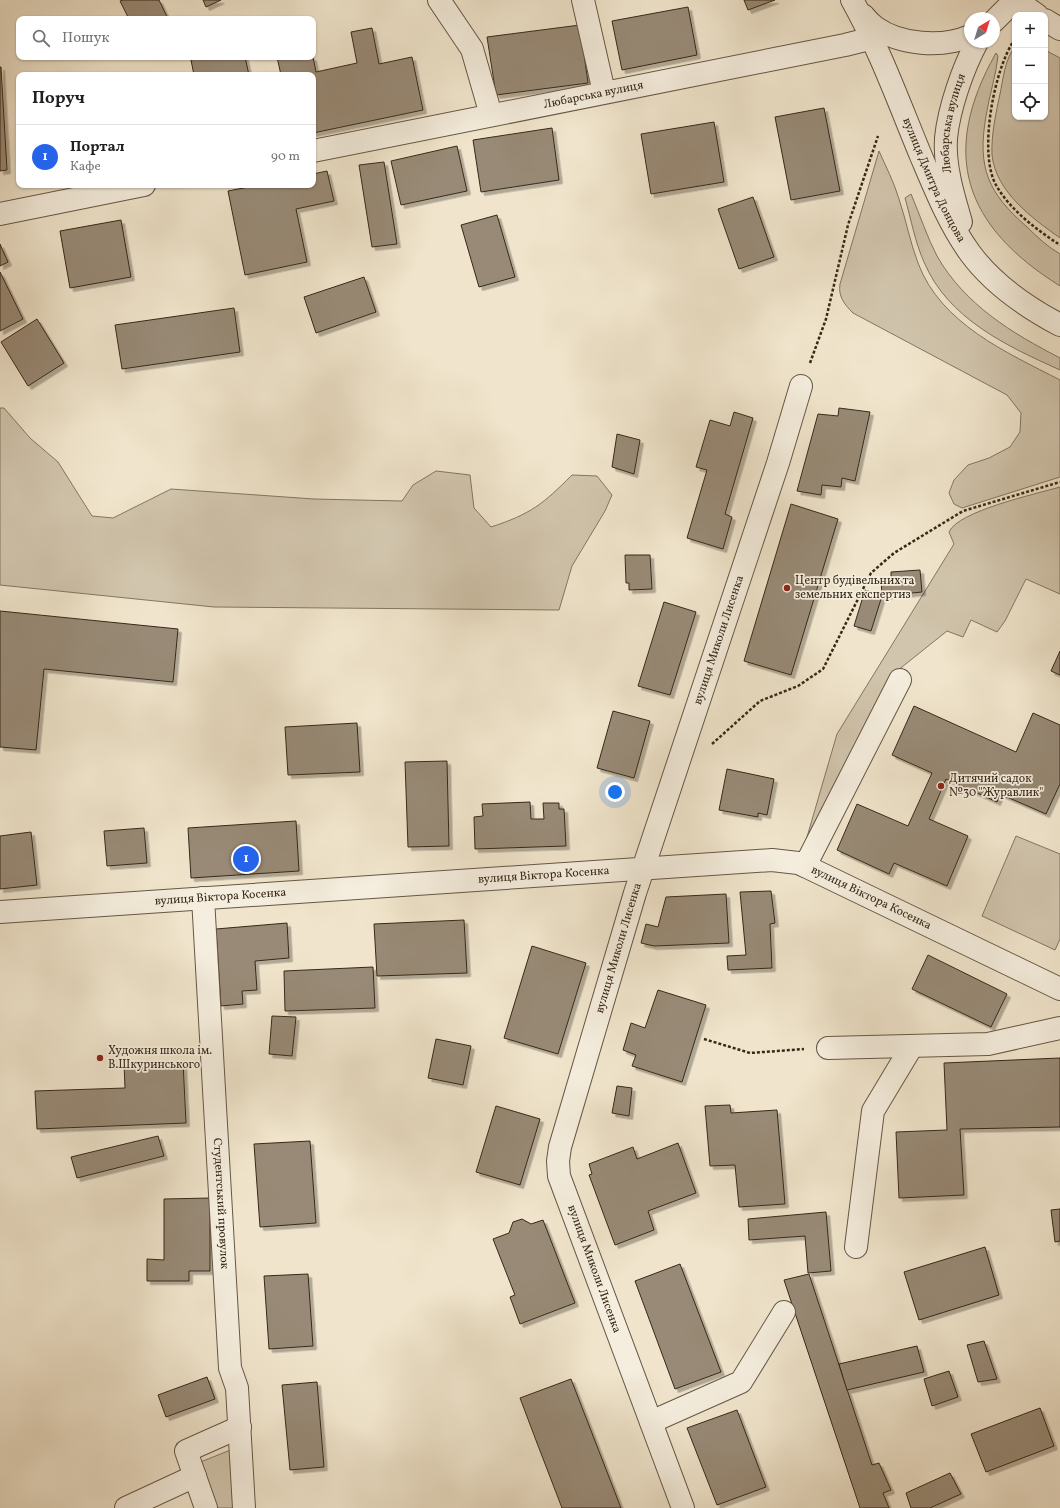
<!DOCTYPE html>
<html lang="uk">
<meta charset="utf-8">
<style>
body{margin:0;font-family:Vollkorn,serif;background:#f2f2f2;color:#202124}
.controls{position:absolute;right:12px;top:12px;display:grid;overflow:hidden;border-radius:8px;box-shadow:0 1px 3px #0004}
.controls button{width:36px;height:36px;display:grid;place-items:center;padding:0;border:0;border-bottom:1px solid #e0e0e0;background:#fff;color:#202124;font:20px sans-serif}
.compass{position:absolute;left:964px;top:12px;width:36px;height:36px;border-radius:50%;background:#fff;box-shadow:0 1px 3px #0004;rotate:38deg}
.you{position:absolute;left:615px;top:792px;width:14px;height:14px;margin:-10px;border:3px solid #fff;border-radius:50%;background:#1a73e8;box-shadow:0 0 0 6px #1a73e833}
.badge{display:grid;place-items:center;width:26px;height:26px;border-radius:50%;background:#2563eb;color:#fff;font-size:13px;font-weight:700}
.pin{position:absolute;translate:-50% -50%;border:2px solid #fff;box-shadow:0 1px 4px #0006}
.list{margin:0;padding:0;list-style:none}
h2{display:flex;justify-content:space-between;align-items:center;height:52px;margin:0;padding:0 16px;font-size:17px}
h2 small{font-size:13px;font-weight:400;color:#757577}
.list li{display:grid;grid-template-columns:26px 1fr auto;gap:12px;align-items:center;box-sizing:border-box;height:64px;padding:0 16px;border-top:1px solid #e0e0e0}
.list b{display:block;font-size:15px;white-space:nowrap}
.list p{margin:0;font-size:13px;white-space:nowrap;color:#757577}
.list em{font-size:13px;font-style:normal;color:#757577}
.icon{flex:none;width:22px;height:22px;fill:none;stroke:currentColor;stroke-width:2;stroke-linecap:round;stroke-linejoin:round}
.map{position:relative;flex:none;width:1060px;height:1508px;overflow:hidden}
.search{position:absolute;background:#fff;box-shadow:0 1px 3px #0004;left:16px;top:16px;width:300px;height:44px;display:flex;align-items:center;gap:10px;box-sizing:border-box;padding:0 14px;border-radius:8px;color:#757577;font-size:15px}
.panel{position:absolute;background:#fff;box-shadow:0 1px 3px #0004;left:16px;top:72px;width:300px;height:116px;border-radius:8px}
.map>svg:first-child{display:block}
.green{fill:#d1c5ad;stroke:#847662}
.building{fill:#988a76;stroke:#382818;filter:url(#shadow)}
.lines{fill:none;stroke-linecap:round;stroke-linejoin:round}
.minor-casing{stroke:#665745;stroke-width:24}
.path{stroke:#382818;stroke-width:2.5;stroke-dasharray:3 2;stroke-linecap:butt}
.minor{stroke:#f5eede;stroke-width:22}
.poi-dot{fill:#8f2418;stroke:#f5eede;stroke-width:1.5}
.labels{text-anchor:middle;dominant-baseline:central;stroke-width:3.5;stroke-linejoin:round;paint-order:stroke}
.street-label{font-size:12px;fill:#382818;stroke:#f5eede}
.poi-label{font-size:12px;fill:#382818;stroke:#f5eede;text-anchor:start}
</style>
<div class="map">
<svg width="1060" height="1508" viewBox="0 0 1060 1508">
<defs>
<filter id="shadow"><feDropShadow dx="3.5" dy="3.5" stdDeviation="0" flood-color="#0004"/></filter>
</defs>
<rect width="100%" height="100%" fill="#f0e5cc"/>
<filter id="stains"><feTurbulence type="fractalNoise" baseFrequency=".005" numOctaves="4"/><feColorMatrix values="0 0 0 0 .2 0 0 0 0 .09 0 0 0 0 .02 0 0 0 .5 -.17"/></filter>
<radialGradient id="worn" r=".72"><stop offset=".6" stop-color="#630" stop-opacity="0"/><stop offset="1" stop-color="#630" stop-opacity=".3"/></radialGradient>
<g class="green">
<path d="M 1015,47 L 1015,117 L 1045,117 L 1045,50 L 1060,58 L 1060,238 C 1032,218 996,192 992,155 C 991,135 996,113 1000,94 C 1003,80 1005,58 1015,47 Z"/>
<path d="M 996,53 L 998,56 C 996,76 989,96 986,116 C 977,168 988,193 1027,227 C 1037,237 1048,247 1060,254 L 1060,286 C 964,226 939,154 996,53 Z"/>
<path d="M 879,151 C 886,167 894,182 899,199 C 906,220 910,242 918,263 C 941,324 1006,352 1060,380 L 1060,477 L 962,508 L 954,504 L 949,493 L 954,480 L 968,465 L 989,458 L 1010,447 L 1020,432 L 1021,413 L 1007,395 L 853,313 C 844,304 838,296 840,284 Z"/>
<path d="M 911,194 C 920,215 927,237 937,256 C 965,305 1012,333 1060,358 L 1060,370 C 1007,346 948,319 924,262 C 915,242 911,219 905,198 Z"/>
<path d="M 0,408 L 4,408 L 30,438 L 58,462 L 92,516 L 113,518 L 171,489 L 314,499 L 402,501 L 413,485 L 436,471 L 470,475 L 474,508 L 491,527 C 531,514 543,504 572,475 L 597,476 L 612,495 L 605,511 L 572,566 L 559,610 L 214,607 L 0,585 Z"/>
<path d="M 1060,487 L 1060,594 L 1026,579 L 1005,621 L 997,632 L 971,620 L 963,637 L 947,631 L 892,675 L 807,837 L 837,734 L 954,544 L 949,532 C 958,511 1036,494 1060,487 Z"/>
<polygon points="1016,836 1060,854 1060,939 1055,950 982,916"/>
<polygon points="233,1449 237,1508 214,1508 198,1463"/>
</g>
<g class="building">
<polygon points="123,0 159,0 168,19 129,19 120,1"/>
<polygon points="203,0 221,0 206,7"/>
<polygon points="744,0 775,0 748,10"/>
<polygon points="688,7 697,55 622,70 612,21"/>
<polygon points="580,25 588,83 496,95 487,37"/>
<polygon points="372,28 379,64 412,57 423,110 313,133 313,75 281,75 277,57 313,57 316,72 357,63 351,32"/>
<polygon points="203,57 245,57 249,75 194,75 191,60"/>
<polygon points="1,67 7,170 0,171 0,67"/>
<polygon points="824,108 840,191 791,200 775,117"/>
<polygon points="714,122 724,182 651,194 641,134"/>
<polygon points="552,128 559,180 481,192 473,140"/>
<polygon points="457,146 467,191 401,205 391,161"/>
<polygon points="384,162 397,244 372,247 359,165"/>
<polygon points="327,171 334,201 296,209 307,262 245,275 228,191 259,185 313,185 313,174"/>
<polygon points="753,197 774,257 739,269 718,209"/>
<polygon points="497,215 515,277 479,287 461,225"/>
<polygon points="121,220 131,277 70,288 60,231"/>
<polygon points="0,244 8,262 0,266"/>
<polygon points="0,272 23,319 0,331"/>
<polygon points="364,277 376,312 316,333 304,297"/>
<polygon points="234,308 240,352 122,369 115,325"/>
<polygon points="37,319 64,363 28,386 1,342"/>
<polygon points="839,408 870,412 855,481 842,478 841,487 822,485 821,495 797,491 818,414 838,416"/>
<polygon points="734,412 753,418 725,514 732,517 723,549 687,538 707,470 696,467 710,420 730,426"/>
<polygon points="617,434 640,440 634,474 612,467"/>
<polygon points="791,504 838,519 791,675 744,661"/>
<polygon points="625,555 650,555 652,589 629,590 629,583 626,583"/>
<polygon points="920,570 922,592 882,596 881,579 891,579 891,572"/>
<polygon points="865,590 882,596 871,631 854,626"/>
<polygon points="664,602 696,612 670,695 638,686"/>
<polygon points="0,611 178,629 173,682 44,669 36,750 0,747"/>
<polygon points="1060,651 1060,675 1051,671"/>
<polygon points="914,706 1016,752 1033,713 1060,725 1060,784 1046,814 1000,794 997,802 946,779 929,819 968,836 947,886 894,863 889,874 837,850 857,804 908,826 932,773 892,755"/>
<polygon points="613,711 650,721 634,778 597,768"/>
<polygon points="357,723 360,772 288,775 285,727"/>
<polygon points="447,761 449,846 408,847 405,762"/>
<polygon points="727,769 774,779 767,815 758,813 758,817 719,810"/>
<polygon points="530,802 531,819 544,819 543,803 559,803 559,809 564,809 566,846 475,849 474,817 483,816 482,804"/>
<polygon points="296,821 299,871 191,878 188,828"/>
<polygon points="144,828 147,863 107,866 104,831"/>
<polygon points="31,832 37,885 0,889 0,836"/>
<polygon points="771,891 775,923 770,924 772,968 728,970 727,956 746,955 740,892"/>
<polygon points="726,894 729,943 654,946 641,943 646,924 658,927 666,897"/>
<polygon points="464,920 467,973 377,976 374,924"/>
<polygon points="287,923 289,958 255,961 257,990 242,991 243,1004 221,1006 216,929"/>
<polygon points="532,946 586,963 558,1054 504,1038"/>
<polygon points="928,955 1007,994 991,1027 912,989"/>
<polygon points="373,967 375,1008 285,1011 284,971"/>
<polygon points="658,990 706,1005 682,1082 632,1066 636,1055 623,1050 631,1023 645,1028"/>
<polygon points="272,1016 296,1017 292,1056 269,1054"/>
<polygon points="436,1039 471,1046 463,1085 428,1078"/>
<polygon points="1060,1058 1060,1127 960,1129 964,1195 899,1198 896,1132 947,1130 944,1063"/>
<polygon points="183,1062 186,1123 37,1129 35,1091 125,1088 124,1064"/>
<polygon points="617,1086 632,1088 629,1116 612,1113"/>
<polygon points="730,1105 731,1113 777,1110 785,1204 739,1207 735,1165 710,1166 705,1106"/>
<polygon points="496,1106 540,1119 520,1185 476,1172"/>
<polygon points="158,1136 164,1156 77,1178 71,1157"/>
<polygon points="310,1141 316,1223 260,1227 254,1144"/>
<polygon points="678,1143 696,1193 648,1211 654,1230 615,1245 589,1175 592,1174 589,1164 633,1147 637,1159"/>
<polygon points="210,1198 210,1271 189,1271 189,1281 147,1281 147,1259 164,1260 164,1199"/>
<polygon points="1060,1209 1060,1241 1055,1242 1051,1210"/>
<polygon points="826,1212 831,1271 808,1273 805,1236 749,1240 748,1219"/>
<polygon points="522,1219 531,1224 543,1220 575,1303 520,1324 510,1297 515,1295 493,1239 509,1233 513,1222"/>
<polygon points="985,1247 999,1295 919,1320 904,1272"/>
<polygon points="680,1264 721,1372 675,1389 635,1281"/>
<polygon points="308,1274 313,1346 269,1349 264,1276"/>
<polygon points="809,1274 872,1465 879,1463 891,1490 883,1493 889,1508 860,1508 784,1280"/>
<polygon points="984,1341 997,1379 978,1382 967,1345"/>
<polygon points="917,1346 924,1372 847,1390 839,1364"/>
<polygon points="949,1371 958,1397 932,1406 924,1379"/>
<polygon points="207,1377 215,1399 166,1417 158,1395"/>
<polygon points="571,1379 621,1508 562,1508 537,1443 520,1398"/>
<polygon points="317,1382 324,1467 290,1470 282,1385"/>
<polygon points="1040,1408 1054,1446 986,1472 971,1434"/>
<polygon points="737,1410 766,1487 717,1505 687,1428"/>
<polygon points="950,1473 961,1494 930,1508 911,1508 906,1493"/>
</g>
<g class="lines">
<defs>
<g id="minor">
<polyline points="439,0 472,49 491,115"/>
<polyline points="583,0 604,92"/>
<path id="s1" d="M 852,0 C 880,50 899,103 921,156 C 935,189 949,224 970,253 C 992,283 1028,308 1060,325"/>
<polyline points="1016,0 1037,15"/>
<path d="M 864,16 C 867,20 871,24 875,27 C 900,45 942,48 970,36"/>
<polyline points="1045,20 1060,29"/>
<polyline points="994,21 1015,0"/>
<path id="s2" d="M 313,151 L 845,45 L 873,38"/>
<polyline points="0,214 144,185"/>
<path id="s3" d="M 961,222 C 953,195 944,165 946,138 C 949,108 963,68 977,42"/>
<polyline points="805,866 900,680"/>
<path id="s4" d="M 203,898 L 230,1368 L 237,1388 L 244,1508"/>
<path id="s5" d="M 0,912 L 772,860 L 798,863 L 805,866 L 1060,989"/>
<polyline points="828,1048 988,1044 1060,1028"/>
<polyline points="856,1247 873,1111 912,1046"/>
<polyline points="651,1422 741,1382 784,1312"/>
<polyline points="126,1508 195,1476"/>
<polyline points="206,1508 186,1451 240,1427"/>
<path id="s6" d="M 683,1508 L 559,1176 L 558,1161 L 560,1147 L 635,893 L 778,463 L 801,386"/>
</g>
</defs>
<use href="#minor" class="minor-casing"/>
<g class="path">
<path d="M 1015,39 C 994,68 978,153 996,185 C 1010,210 1037,230 1060,245"/>
<polyline points="810,363 826,319 848,225 878,136"/>
<polyline points="712,744 760,701 798,686 823,669 871,573 894,553 963,511 1060,482"/>
<polyline points="704,1039 750,1053 804,1049"/>
</g>
<use href="#minor" class="minor"/>
</g>
<g class="poi-dot">
<circle cx="787" cy="588" r="4"/>
<circle cx="941" cy="786" r="4"/>
<circle cx="100" cy="1058" r="4"/>
</g>
<g class="labels">
<g class="street-label">
<text stroke="none"><textPath href="#s2" startOffset="286">Любарська вулиця</textPath></text>
<text stroke="none"><textPath href="#s3" startOffset="101">Любарська вулиця</textPath></text>
<text stroke="none"><textPath href="#s1" startOffset="198">вулиця Дмитра Донцова</textPath></text>
<text stroke="none"><textPath href="#s6" startOffset="915">вулиця Миколи Лисенка</textPath></text>
<text stroke="none"><textPath href="#s5" startOffset="545">вулиця Віктора Косенка</textPath></text>
<text stroke="none"><textPath href="#s5" startOffset="221">вулиця Віктора Косенка</textPath></text>
<text stroke="none"><textPath href="#s5" startOffset="881">вулиця Віктора Косенка</textPath></text>
<text stroke="none"><textPath href="#s6" startOffset="591">вулиця Миколи Лисенка</textPath></text>
<text stroke="none"><textPath href="#s4" startOffset="306">Студентський провулок</textPath></text>
<text transform="translate(594 1269) rotate(70)">вулиця Миколи Лисенка</text>
</g>
<g class="poi-label">
<text x="795" y="581">Центр будівельних та<tspan x="795" dy="14">земельних експертиз</tspan></text>
<text x="949" y="779">Дитячий садок<tspan x="949" dy="14">№30 "Журавлик"</tspan></text>
<text x="108" y="1051">Художня школа ім.<tspan x="108" dy="14">В.Шкуринського</tspan></text>
</g>
</g>
<rect width="100%" height="100%" filter="url(#stains)"/>
<rect width="100%" height="100%" fill="url(#worn)"/>
</svg>
<div class="controls">
<button>+</button>
<button>−</button>
<button><svg class="icon" aria-label="locate" viewBox="0 0 24 24"><circle cx="12" cy="12" r="6"/><path d="M12 2v4M12 18v4M2 12h4M18 12h4"/></svg></button>
</div>
<svg class="compass" viewBox="-18 -18 36 36"><path d="M0-13l5 13h-10z" fill="#e53935"/><path d="M0 13l5-13h-10z" fill="#757577"/></svg>
<div class="you"></div>
<div class="pin badge" style="left:246px;top:859px">1</div>
<div class="search"><svg class="icon" aria-label="search" viewBox="0 0 24 24"><circle cx="10" cy="10" r="6"/><path d="M15 15l6 6"/></svg>Пошук</div>
<section class="panel">
<h2>Поруч<small></small></h2>
<ul class="list">
<li><span class="badge">1</span><div><b>Портал</b><p>Кафе</p></div><em>90 m</em></li>
</ul>
</section>
</div>
